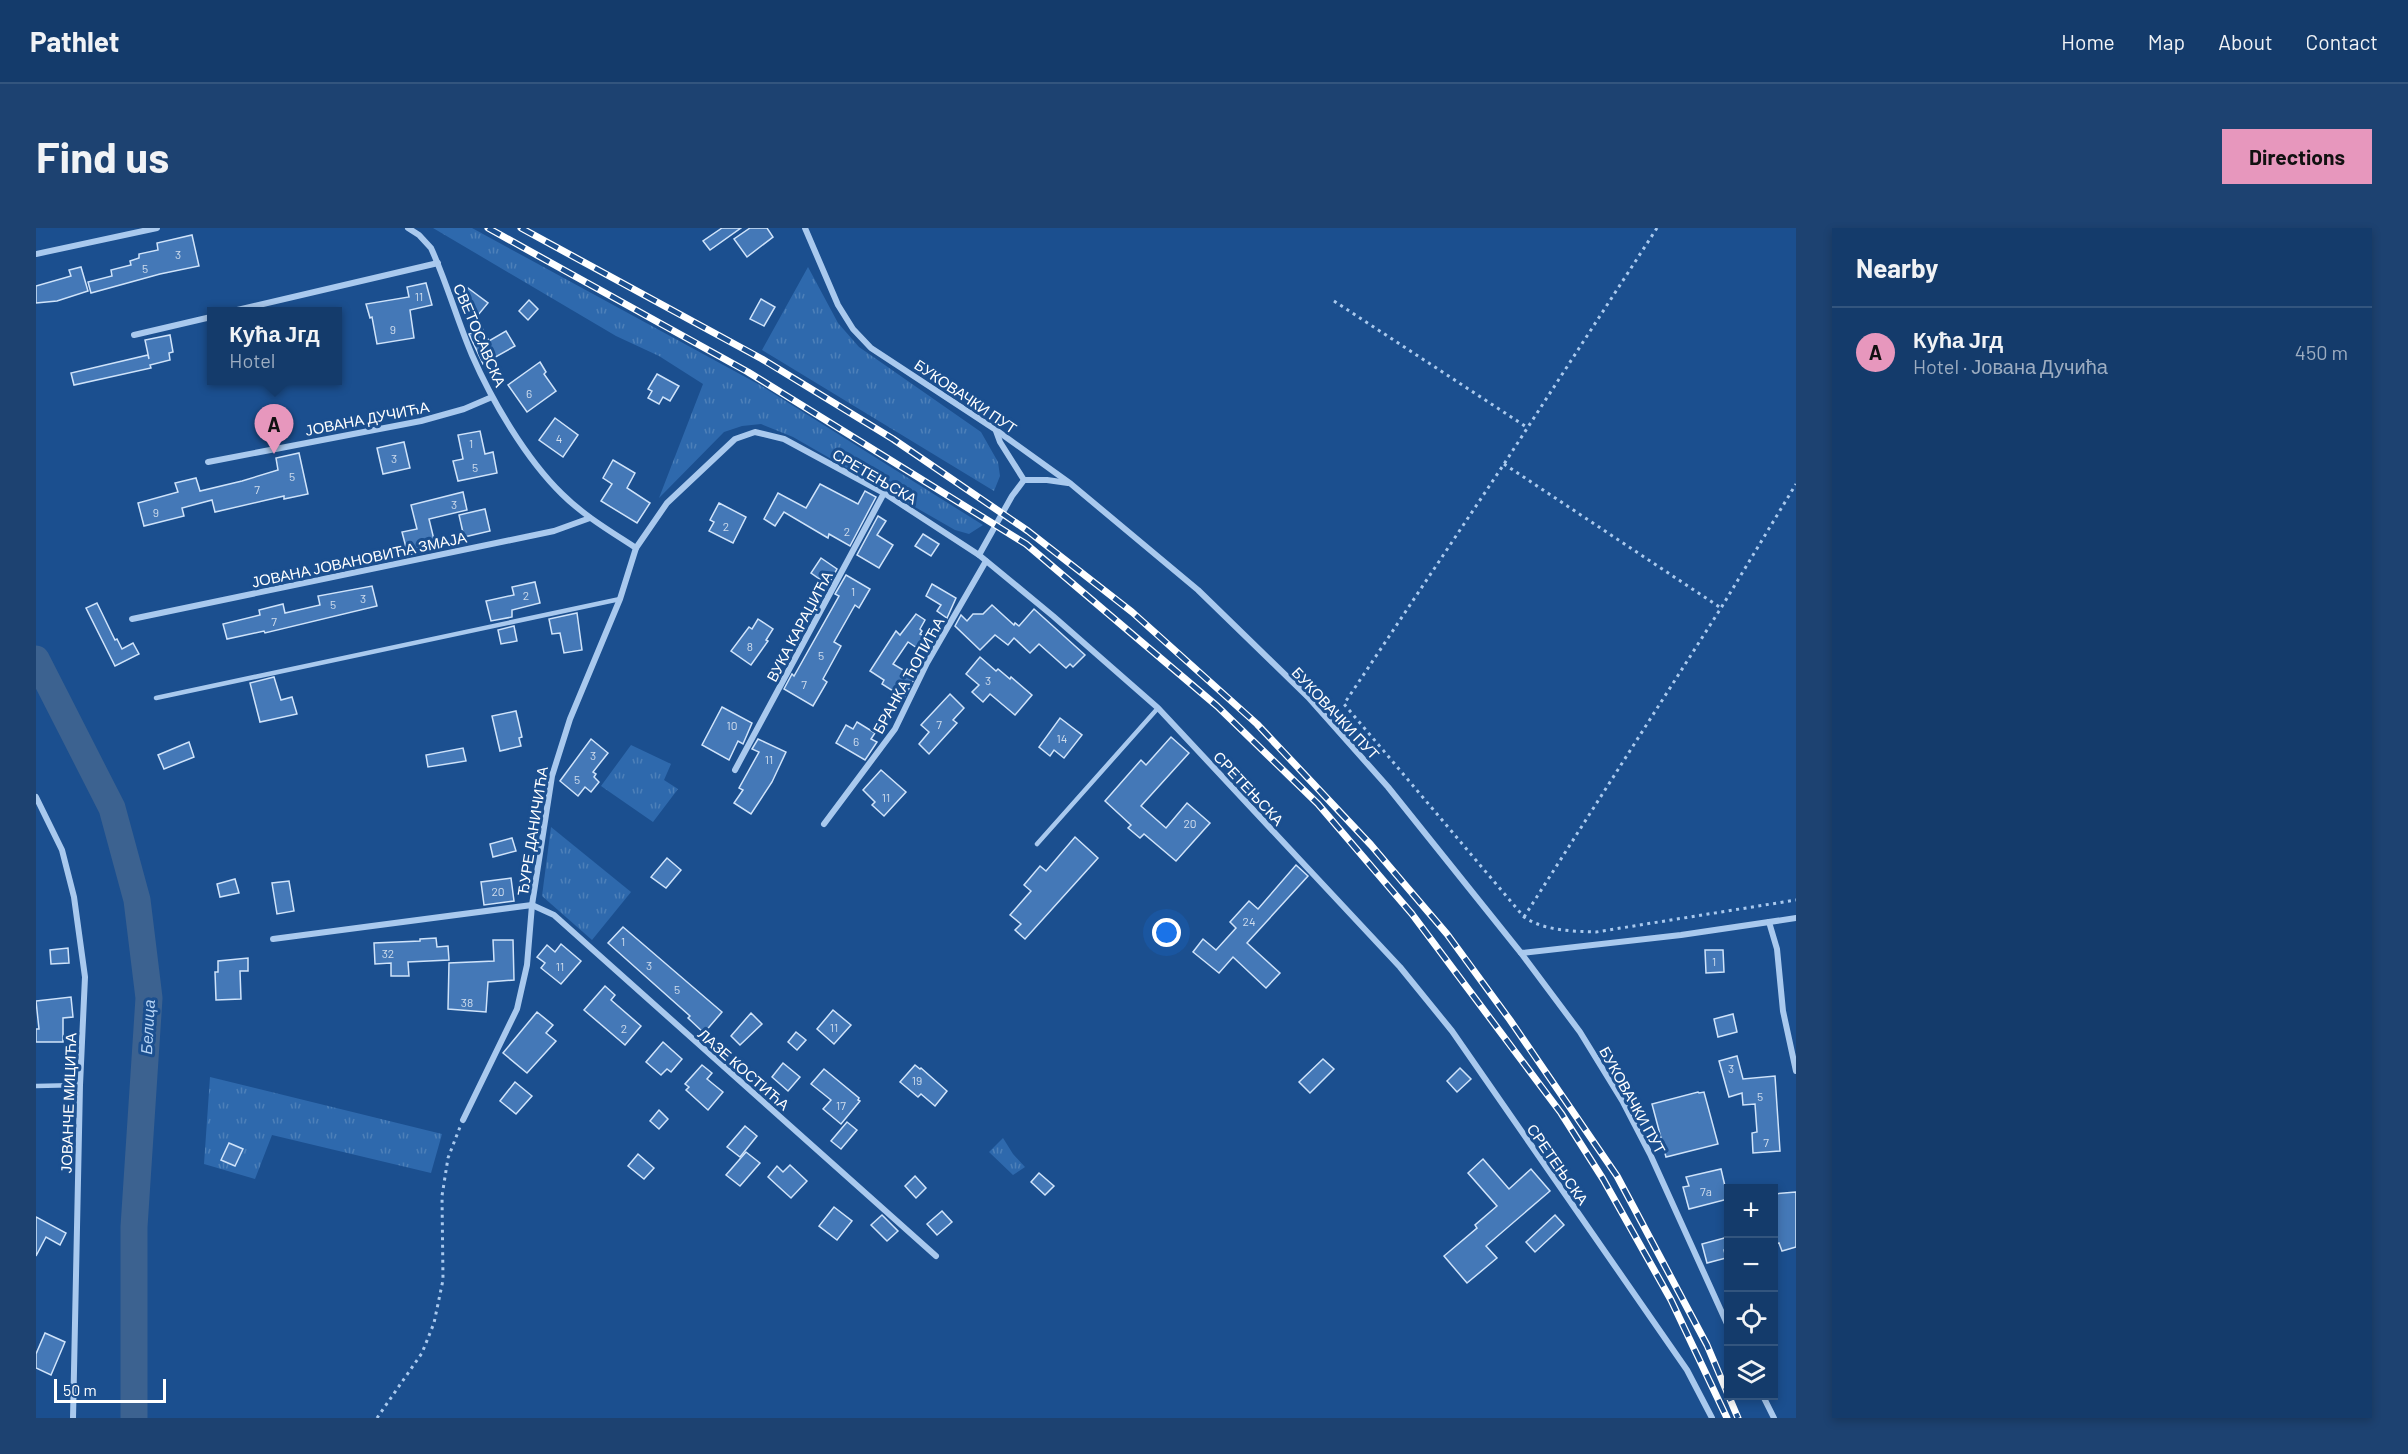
<!DOCTYPE html>
<meta charset="utf-8">
<style>
body{margin:0;font-family:Barlow,sans-serif;background:#1d4271;color:#f1f3f6}
.controls{position:absolute;right:18px;bottom:18px;display:grid;overflow:hidden;border-radius:0px;box-shadow:0 3px 9px #0003}
.controls button{width:54px;height:54px;display:grid;place-items:center;padding:0;border:0;border-bottom:2px solid #33557e;background:#143b6b;color:#f1f3f6;font:30px sans-serif}
.scale{position:absolute;left:18px;bottom:15px;width:112px;box-sizing:border-box;padding-left:6px;border:3px solid #fff;border-top:0;font-size:16px;line-height:21px;white-space:nowrap;color:#fff;-webkit-text-stroke:4px #1b4f8f;paint-order:stroke}
.you{position:absolute;left:1131px;top:705px;width:21px;height:21px;margin:-15px;border:4px solid #fff;border-radius:50%;background:#1a73e8;box-shadow:0 0 0 9px #1a73e833}
.badge{display:grid;place-items:center;width:39px;height:39px;border-radius:50%;background:#e797bd;color:#111;font-size:20px;font-weight:700}
.pin{position:absolute;translate:-50% -50px;filter:drop-shadow(0 2px 3px #0008)}
.pin::after{content:'';position:absolute;top:32px;width:21px;height:18px;background:inherit;clip-path:polygon(0 0,100% 0,50% 100%)}
.popup{position:absolute;left:171px;top:79px;width:135px;height:78px;box-sizing:border-box;display:grid;place-content:center;border-radius:0px;background:#143b6b;filter:drop-shadow(0 2px 4px #0005);font-size:20px;white-space:nowrap;color:#9dadc1}
.popup b{font-size:22px;color:#f1f3f6}
.popup::after{content:'';position:absolute;left:50%;top:100%;margin-left:-12px;border:12px solid transparent;border-top-color:#143b6b}
.list{margin:0;padding:0;list-style:none}
h2{display:flex;justify-content:space-between;align-items:center;height:78px;margin:0;padding:0 24px;font-size:26px}
h2 small{font-size:20px;font-weight:400;color:#9dadc1}
.list li{display:grid;grid-template-columns:39px 1fr auto;gap:18px;align-items:center;box-sizing:border-box;height:90px;padding:0 24px;border-top:2px solid #33557e}
.list b{display:block;font-size:22px;white-space:nowrap}
.list p{margin:0;font-size:20px;white-space:nowrap;color:#9dadc1}
.list em{font-size:20px;font-style:normal;color:#9dadc1}
.icon{flex:none;width:33px;height:33px;fill:none;stroke:currentColor;stroke-width:2;stroke-linecap:round;stroke-linejoin:round}
.map{position:relative;flex:none;width:1760px;height:1190px;overflow:hidden;border-radius:0px}
header{display:flex;align-items:center;gap:36px;box-sizing:border-box;height:84px;padding:0 30px;background:#143b6b;border-bottom:2px solid #33557e}
header strong{font-size:28px}
nav{display:flex;gap:33px;margin-inline-start:auto;font-size:21px}
.intro{display:flex;align-items:center;justify-content:space-between;box-sizing:border-box;height:144px;padding:0 36px}
h1{margin:0;font-size:42px}
.button{padding:15px 27px;border-radius:0px;background:#e797bd;color:#111;font-size:21px;font-weight:700}
main{display:flex;gap:36px;padding:0 36px}
aside{flex:1;background:#143b6b;border-radius:0px;box-shadow:0 3px 9px #0003}
.map>svg:first-child{display:block}
.grass{fill:url(#grass-tufts)}
.lines{fill:none;stroke-linecap:round;stroke-linejoin:round}
.river{stroke:#3c6290;stroke-width:27}
.building{fill:#4478b7;stroke:#cfe3fa;stroke-width:1.5}
.path{stroke:#a9c9ee;stroke-width:3;stroke-dasharray:3 4.5;stroke-linecap:butt}
.service{stroke:#a9c9ee;stroke-width:4.5}
.minor{stroke:#a9c9ee;stroke-width:6}
.rail-casing{stroke:#fff;stroke-width:7}
.rail{stroke:#1b4f8f;stroke-width:4.5;stroke-dasharray:14;stroke-linecap:butt}
.labels{text-anchor:middle;dominant-baseline:central;stroke-width:6;stroke-linejoin:round;paint-order:stroke}
.number-label{font-size:12px;fill:#d0dded}
.street-label{font-size:15px;fill:#fff;stroke:#1b4f8f}
.water-label{font-size:16px;font-style:italic;fill:#b5d3f5;stroke:#1b4f8f}
</style>
<header>
<strong>Pathlet</strong>
<nav><a>Home</a><a>Map</a><a>About</a><a>Contact</a></nav>
</header>
<div class="intro"><h1>Find us</h1><a class="button">Directions</a></div>
<main>
<div class="map">
<svg width="1760" height="1190" viewBox="0 0 1760 1190">
<defs>
<pattern id="grass-tufts" width="24" height="20" patternUnits="userSpaceOnUse" patternTransform="scale(1.5)"><rect width="24" height="20" fill="#2e69ad"/><path d="M3 7l-1-3M5 7V3M7 7l1-3M15 17l-1-3M17 17v-4M19 17l1-3" fill="none" stroke="#4d80b9"/></pattern>
</defs>
<rect width="100%" height="100%" fill="#1b4f8f"/>
<g class="grass">
<polygon points="397,0 436,0 724,157 947,297 933,306 919,302 757,209 725,196 706,198 688,204 623,270 667,156 623,128 580,108"/>
<polygon points="772,39 802,95 823,119 945,204 962,234 964,248 958,263 726,122"/>
<polygon points="595,517 635,536 628,552 642,561 617,594 565,558"/>
<polygon points="515,599 595,664 556,712 506,668"/>
<polygon points="174,849 406,906 395,945 236,907 219,951 168,936"/>
<polygon points="967,910 977,926 989,939 977,947 953,924"/>
</g>
<g class="lines">
<polyline class="river" points="0,431 76,580 101,672 113,770 98,999 98,1190"/>
</g>
<g class="building">
<polygon points="686,0 705,0 674,22 667,13"/>
<polygon points="714,0 731,0 737,9 711,29 698,11"/>
<polygon points="156,7 163,38 124,46 55,65 52,54 76,48 75,42 95,37 94,33 103,30 103,26 122,22 121,15"/>
<polygon points="45,39 52,63 21,73 0,75 0,58 35,48 33,42"/>
<polygon points="390,55 396,77 374,82 378,110 341,116 336,89 334,90 330,76 373,69 371,59"/>
<polygon points="432,60 452,75 442,87 423,73"/>
<polygon points="725,71 739,79 728,98 714,91"/>
<polygon points="493,72 502,81 492,92 483,83"/>
<polygon points="446,100 453,113 470,103 479,118 447,136 433,106"/>
<polygon points="134,107 137,124 133,125 134,132 114,137 115,140 38,157 35,145 112,127 113,131 109,112"/>
<polygon points="504,134 510,144 508,146 520,163 491,184 472,157"/>
<polygon points="621,146 643,158 634,173 627,169 623,176 612,170 616,163 612,161"/>
<polygon points="519,190 542,207 527,229 503,212"/>
<polygon points="444,203 449,226 457,224 461,245 422,253 417,233 427,231 422,207"/>
<polygon points="368,214 374,240 347,246 341,220"/>
<polygon points="263,225 272,266 248,271 248,268 179,284 176,272 146,280 148,288 108,298 102,275 142,264 139,255 160,250 164,263 206,253 242,242 240,230"/>
<polygon points="577,232 599,245 591,260 614,275 601,295 565,273 576,256 567,250"/>
<polygon points="784,256 822,276 829,263 840,269 814,318 793,306 792,310 748,284 739,298 728,291 742,265 770,280"/>
<polygon points="427,264 431,282 393,291 400,320 372,327 366,304 381,301 375,277"/>
<polygon points="683,275 710,289 697,315 673,303 678,294 674,292"/>
<polygon points="449,281 454,303 428,309 423,287"/>
<polygon points="842,288 850,293 841,307 857,317 843,340 821,327"/>
<polygon points="887,306 903,316 895,328 879,318"/>
<polygon points="785,330 801,341 792,357 775,345"/>
<polygon points="810,347 834,361 823,380 819,377 798,414 805,418 787,451 791,454 777,478 748,461 756,446 758,448 803,368 799,366"/>
<polygon points="499,354 504,375 476,382 476,389 455,393 450,373 478,367 476,359"/>
<polygon points="896,356 920,370 911,390 901,383 905,377 890,368"/>
<polygon points="336,358 341,378 229,405 228,403 191,411 187,396 224,387 223,382 247,376 249,385 284,377 282,368"/>
<polygon points="61,375 79,412 81,411 86,421 97,415 103,426 79,438 50,380"/>
<polygon points="956,377 978,397 979,395 983,398 998,381 1049,427 1037,439 1034,436 1030,440 1003,416 994,425 978,410 972,417 959,407 944,422 919,398 925,387 931,393 937,386 947,386"/>
<polygon points="541,385 546,422 528,425 524,405 516,406 513,391"/>
<polygon points="880,386 889,392 884,401 886,403 884,406 894,412 887,424 872,414 857,436 879,449 868,470 846,456 848,452 834,443 860,403 864,407"/>
<polygon points="722,391 737,401 730,412 732,413 715,437 695,423 713,399 716,401"/>
<polygon points="478,398 481,413 465,416 462,402"/>
<polygon points="944,429 960,443 962,441 974,451 975,449 996,467 979,487 954,466 947,474 936,464 943,457 930,446"/>
<polygon points="238,449 245,472 256,469 261,486 224,494 214,455"/>
<polygon points="914,466 928,480 917,492 921,495 893,526 883,516 893,504 885,497"/>
<polygon points="686,479 716,495 707,516 702,513 693,532 666,517"/>
<polygon points="480,483 486,509 483,510 485,518 464,523 456,488"/>
<polygon points="1024,490 1046,507 1028,530 1018,522 1014,528 1003,519"/>
<polygon points="821,494 839,505 835,511 841,514 829,532 800,515 810,497 817,501"/>
<polygon points="1135,509 1153,525 1105,578 1130,600 1151,575 1174,595 1140,633 1108,606 1104,610 1092,600 1095,597 1069,573 1105,532 1110,537"/>
<polygon points="555,511 572,525 557,544 560,546 558,549 563,554 555,564 549,559 542,568 524,553"/>
<polygon points="722,511 750,524 736,554 715,586 698,575 707,562 703,560 723,524 716,521"/>
<polygon points="153,514 158,529 128,541 122,527"/>
<polygon points="427,520 430,533 392,539 390,527"/>
<polygon points="845,542 870,564 848,588 836,577 839,574 827,562"/>
<polygon points="1039,609 1062,630 989,711 979,702 985,696 974,687 995,663 988,657 1004,638 1010,643"/>
<polygon points="476,610 480,623 457,629 454,616"/>
<polygon points="631,630 645,642 630,660 615,649"/>
<polygon points="1260,637 1272,648 1211,715 1244,745 1230,760 1197,729 1183,745 1157,724 1167,711 1180,722 1200,700 1194,694 1213,673 1222,681"/>
<polygon points="475,650 478,673 448,677 445,654"/>
<polygon points="199,651 203,665 184,669 181,656"/>
<polygon points="253,653 258,683 241,686 236,655"/>
<polygon points="587,699 686,784 668,805 652,790 654,788 572,715"/>
<polygon points="400,710 401,719 412,718 413,732 372,734 373,748 355,748 355,735 339,736 338,715 384,713 384,711"/>
<polygon points="457,712 477,712 478,752 452,754 450,784 412,781 413,735 458,733"/>
<polygon points="525,716 545,733 525,756 505,740 509,735 501,729 511,717 519,724"/>
<polygon points="32,720 33,735 15,736 14,722"/>
<polygon points="1669,722 1687,722 1688,744 1670,745"/>
<polygon points="212,730 212,743 204,743 205,771 180,772 179,744 182,744 182,733"/>
<polygon points="569,758 579,767 575,772 605,798 589,817 548,782"/>
<polygon points="35,769 37,789 27,790 27,814 0,814 0,801 3,801 0,773"/>
<polygon points="797,782 815,797 798,816 781,801"/>
<polygon points="501,784 517,797 510,805 520,813 491,845 467,825"/>
<polygon points="715,785 726,796 704,817 695,808"/>
<polygon points="1697,786 1701,804 1682,809 1678,791"/>
<polygon points="760,804 770,812 761,822 752,814"/>
<polygon points="627,814 646,831 635,844 631,841 625,847 610,834"/>
<polygon points="1701,828 1707,851 1739,848 1744,923 1717,925 1716,905 1721,904 1719,876 1707,877 1706,865 1693,869 1683,833"/>
<polygon points="1287,831 1298,841 1274,865 1263,854"/>
<polygon points="747,835 764,849 752,863 736,849"/>
<polygon points="666,837 676,845 671,851 687,864 672,882 650,862 653,859 649,856"/>
<polygon points="879,837 884,841 885,840 911,863 899,878 885,866 882,869 864,854"/>
<polygon points="1424,840 1435,851 1421,864 1411,853"/>
<polygon points="788,841 823,870 822,872 824,873 805,896 787,881 795,872 775,856"/>
<polygon points="479,854 496,868 480,886 464,873"/>
<polygon points="1662,864 1663,865 1668,864 1682,916 1630,929 1616,876"/>
<polygon points="623,882 632,891 623,901 614,893"/>
<polygon points="811,894 821,902 805,921 795,913"/>
<polygon points="709,898 721,908 704,929 691,919"/>
<polygon points="193,915 207,921 199,938 185,932"/>
<polygon points="710,924 724,935 704,958 690,947"/>
<polygon points="602,926 618,940 608,951 592,938"/>
<polygon points="1447,931 1473,961 1495,941 1514,963 1450,1018 1461,1030 1431,1055 1408,1028 1441,1000 1439,997 1461,978 1432,945"/>
<polygon points="754,937 771,953 755,970 732,949 741,938 747,944"/>
<polygon points="1685,941 1692,971 1653,981 1647,959 1653,958 1650,949"/>
<polygon points="1003,945 1018,958 1009,967 995,954"/>
<polygon points="879,948 890,960 880,970 869,958"/>
<polygon points="1760,964 1760,1019 1746,1023 1743,1015 1737,1017 1737,966"/>
<polygon points="798,979 816,993 801,1012 783,998"/>
<polygon points="906,983 916,994 901,1007 891,996"/>
<polygon points="846,987 862,1003 851,1013 835,997"/>
<polygon points="1519,987 1528,997 1499,1024 1490,1014"/>
<polygon points="0,989 30,1005 24,1017 10,1009 0,1028"/>
<polygon points="1692,1009 1692,1021 1688,1022 1690,1030 1671,1035 1666,1016"/>
<polygon points="9,1105 29,1114 15,1147 0,1140 0,1126"/>
</g>
<g class="lines">
<g class="path">
<path d="M 1621,0 L 1468,236 L 1308,476 L 1488,689 C 1509,703 1535,703 1560,704 L 1760,672"/>
<polyline points="1298,73 1492,200"/>
<polyline points="1468,236 1685,380"/>
<polyline points="1488,689 1685,380 1760,256"/>
<polyline points="341,1190 386,1125 398,1095 407,1052 406,968 412,930 424,899"/>
</g>
<g class="service">
<polyline points="120,470 584,371"/>
<polyline points="1001,616 1122,480"/>
<polyline points="0,858 44,857"/>
</g>
<g class="minor">
<path d="M 372,0 L 383,7 L 395,20 C 411,55 421,92 436,127 C 456,173 490,231 526,266 C 547,287 574,303 600,320"/>
<polyline points="769,0 802,77 817,101 835,120 960,202 1035,256 1162,362 1272,469 1352,559 1485,725 1544,804 1587,874 1614,926 1692,1098"/>
<polyline points="0,26 121,0"/>
<polyline points="197,83 402,35"/>
<polyline points="98,107 175,89"/>
<polyline points="960,203 964,214 988,252 1011,252 1032,255"/>
<polyline points="172,234 385,193 428,181 456,169"/>
<polyline points="943,327 976,268 988,252"/>
<polyline points="96,391 518,303 554,290"/>
<polyline points="699,542 848,265"/>
<polyline points="0,569 26,622 38,669 49,749 44,857 37,1190"/>
<polyline points="788,596 859,501 891,435 950,333"/>
<polyline points="1733,694 1741,721 1747,783 1760,843"/>
<polyline points="237,711 496,677 518,687 900,1028"/>
<polyline points="1485,725 1645,707 1760,690"/>
<polyline points="427,892 481,781 491,737 496,677 516,548 534,491 584,371 600,320 631,275 699,211 719,204 748,211 848,265 943,327 1017,388 1122,480 1364,739 1416,803 1651,1142 1676,1190"/>
<polyline points="1727,1168 1738,1190"/>
</g>
<defs>
<g id="rail">
<polyline points="452,0 712,144 990,316 1181,478 1282,576 1376,686 1525,885 1567,951 1635,1072 1691,1190"/>
<polyline points="485,0 726,131 857,211 992,303 1096,384 1221,496 1335,617 1411,706 1474,792 1581,948 1671,1117 1702,1190"/>
</g>
</defs>
<use href="#rail" class="rail-casing"/>
<use href="#rail" class="rail"/>
</g>
<g class="labels">
<g class="number-label">
<text x="142" y="26">3</text>
<text x="109" y="40">5</text>
<text x="383" y="68">11</text>
<text x="357" y="101">9</text>
<text x="493" y="165">6</text>
<text x="523" y="210">4</text>
<text x="435" y="215">1</text>
<text x="358" y="230">3</text>
<text x="439" y="239">5</text>
<text x="256" y="248">5</text>
<text x="221" y="261">7</text>
<text x="418" y="276">3</text>
<text x="120" y="284">9</text>
<text x="690" y="298">2</text>
<text x="811" y="303">2</text>
<text x="817" y="363">1</text>
<text x="490" y="367">2</text>
<text x="327" y="370">3</text>
<text x="297" y="376">5</text>
<text x="238" y="393">7</text>
<text x="714" y="418">8</text>
<text x="785" y="427">5</text>
<text x="952" y="452">3</text>
<text x="768" y="456">7</text>
<text x="903" y="496">7</text>
<text x="696" y="497">10</text>
<text x="1026" y="510">14</text>
<text x="820" y="513">6</text>
<text x="557" y="527">3</text>
<text x="733" y="531">11</text>
<text x="541" y="551">5</text>
<text x="850" y="569">11</text>
<text x="1154" y="595">20</text>
<text x="462" y="663">20</text>
<text x="1213" y="693">24</text>
<text x="587" y="713">1</text>
<text x="352" y="725">32</text>
<text x="1678" y="733">1</text>
<text x="613" y="737">3</text>
<text x="524" y="738">11</text>
<text x="641" y="761">5</text>
<text x="431" y="774">38</text>
<text x="798" y="799">11</text>
<text x="588" y="800">2</text>
<text x="1695" y="840">3</text>
<text x="881" y="852">19</text>
<text x="1724" y="868">5</text>
<text x="805" y="877">17</text>
<text x="1730" y="914">7</text>
<text x="1670" y="963">7a</text>
</g>
<g class="street-label">
<text transform="translate(444 107) rotate(67)">СВЕТОСАВСКА</text>
<text transform="translate(930 168) rotate(34)">БУКОВАЧКИ ПУТ</text>
<text transform="translate(331 190) rotate(-11)">ЈОВАНА ДУЧИЋА</text>
<text transform="translate(839 248) rotate(30)">СРЕТЕЊСКА</text>
<text transform="translate(323 331) rotate(-12)">ЈОВАНА ЈОВАНОВИЋА ЗМАЈА</text>
<text transform="translate(763 398) rotate(-62)">ВУКА КАРАЏИЋА</text>
<text transform="translate(872 447) rotate(-61)">БРАНКА ЋОПИЋА</text>
<text transform="translate(1300 485) rotate(47)">БУКОВАЧКИ ПУТ</text>
<text transform="translate(1213 560) rotate(47)">СРЕТЕЊСКА</text>
<text transform="translate(496 603) rotate(-81)">ЂУРЕ ДАНИЧИЋА</text>
<text transform="translate(708 841) rotate(41)">ЛАЗЕ КОСТИЋА</text>
<text transform="translate(1597 872) rotate(61)">БУКОВАЧКИ ПУТ</text>
<text transform="translate(32 875) rotate(-88)">ЈОВАНЧЕ МИЦИЋА</text>
<text transform="translate(1522 936) rotate(55)">СРЕТЕЊСКА</text>
</g>
<g class="water-label">
<text transform="translate(111 799) rotate(-87)">Белица</text>
</g>
</g>
</svg>
<div class="controls">
<button>+</button>
<button>−</button>
<button><svg class="icon" aria-label="locate" viewBox="0 0 24 24"><circle cx="12" cy="12" r="6"/><path d="M12 2v4M12 18v4M2 12h4M18 12h4"/></svg></button>
<button><svg class="icon" aria-label="layers" viewBox="0 0 24 24"><path d="M12 4l9 5-9 5-9-5zM3 14l9 5 9-5"/></svg></button>
</div>
<div class="scale">50 m</div>
<div class="you"></div>
<div class="pin badge" style="left:238px;top:226px">A</div>
<div class="popup"><b>Кућа Јгд</b>Hotel</div>
</div>
<aside>
<h2>Nearby<small></small></h2>
<ul class="list">
<li><span class="badge">A</span><div><b>Кућа Јгд</b><p>Hotel · Јована Дучића</p></div><em>450 m</em></li>
</ul>
</aside>
</main>
